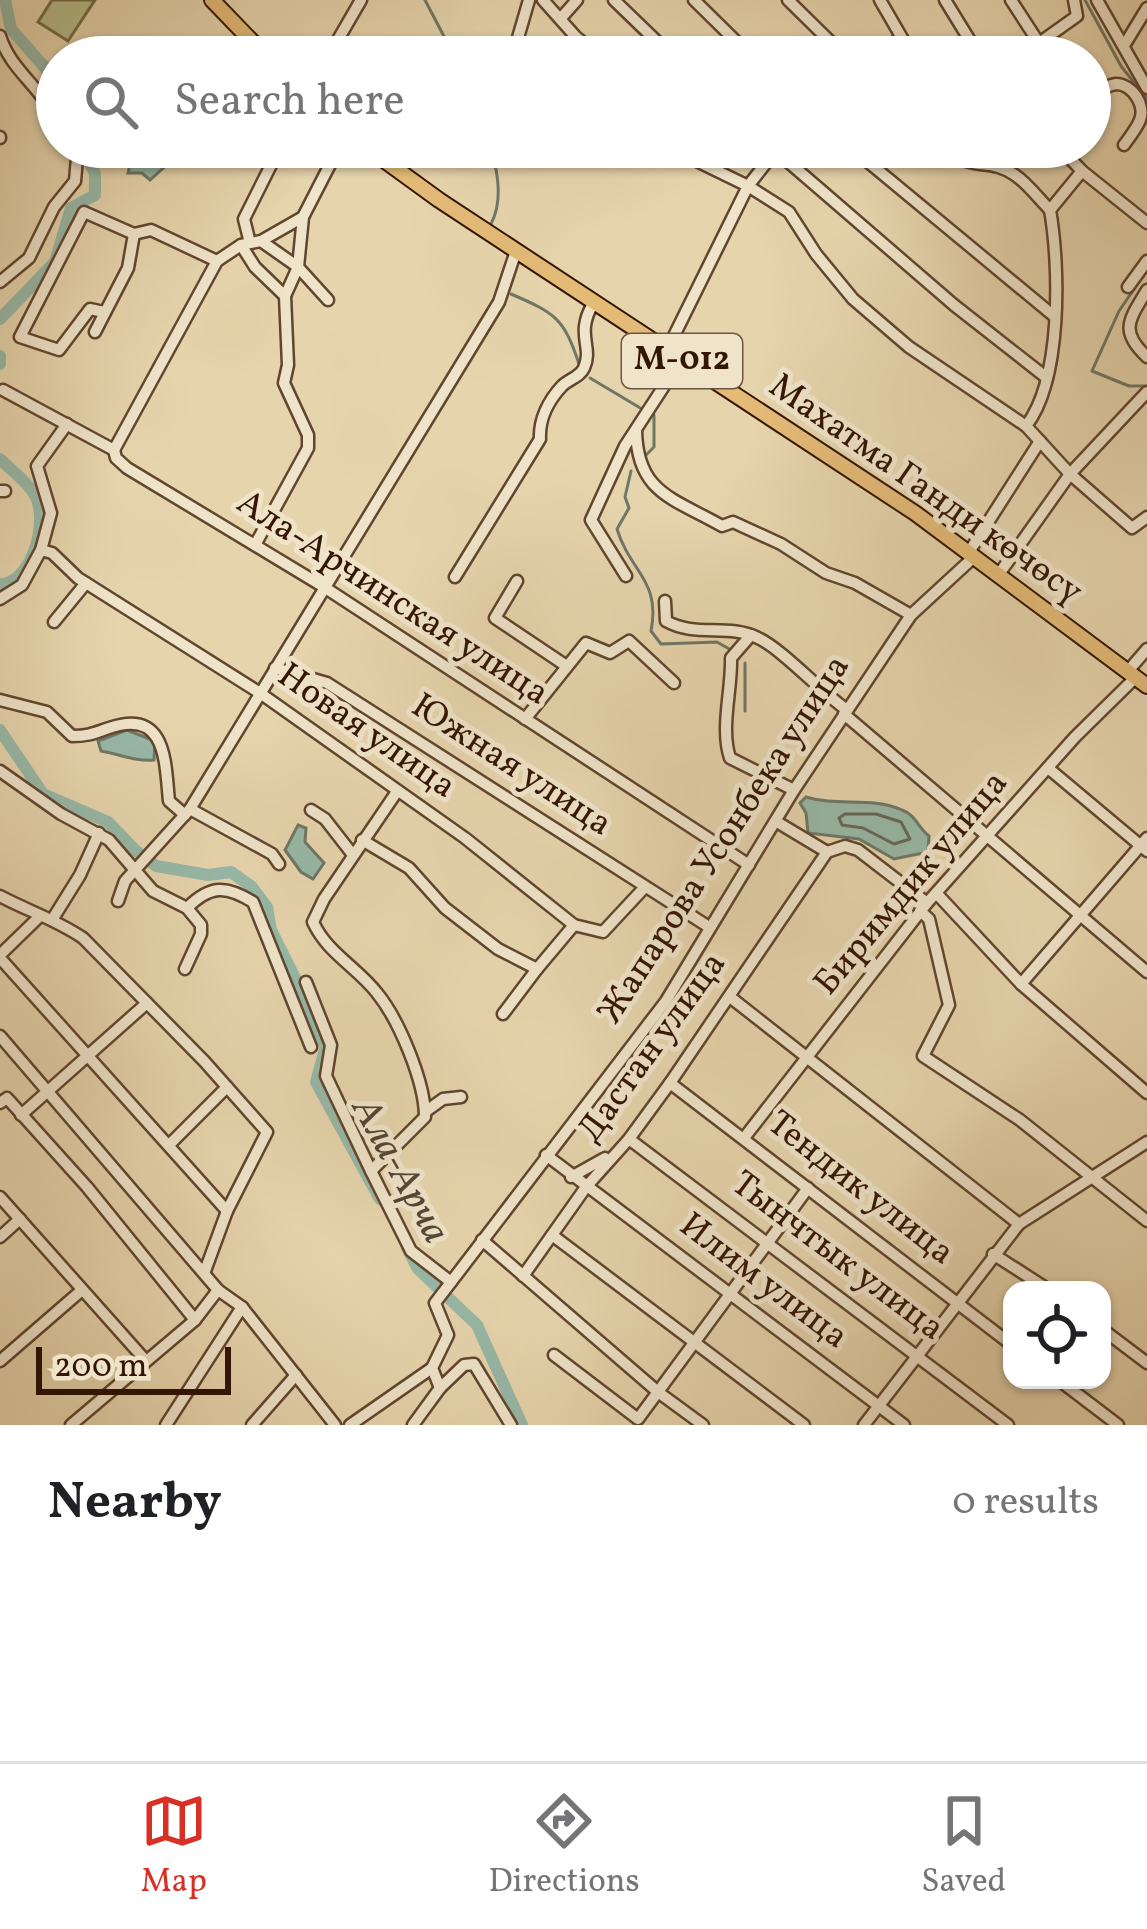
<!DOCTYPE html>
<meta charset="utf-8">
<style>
body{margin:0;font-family:Vollkorn,serif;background:#f2f2f2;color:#202124}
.controls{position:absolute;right:36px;bottom:36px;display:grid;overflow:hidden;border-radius:24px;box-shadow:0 3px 9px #0004}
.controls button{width:108px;height:108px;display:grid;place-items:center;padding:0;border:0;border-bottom:3px solid #e0e0e0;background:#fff;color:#202124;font:60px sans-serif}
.scale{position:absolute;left:36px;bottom:30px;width:195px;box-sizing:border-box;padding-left:12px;border:6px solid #341605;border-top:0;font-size:33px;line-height:42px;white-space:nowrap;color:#341605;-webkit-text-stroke:9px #efe3c9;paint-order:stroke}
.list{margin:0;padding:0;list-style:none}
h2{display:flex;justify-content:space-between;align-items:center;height:156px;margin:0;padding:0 48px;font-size:51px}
h2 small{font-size:39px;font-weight:400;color:#757577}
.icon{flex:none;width:66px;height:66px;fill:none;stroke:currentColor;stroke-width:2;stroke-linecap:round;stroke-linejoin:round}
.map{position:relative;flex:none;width:1147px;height:1425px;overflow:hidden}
.search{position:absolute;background:#fff;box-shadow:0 3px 9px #0004;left:36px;right:36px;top:36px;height:132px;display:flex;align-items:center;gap:30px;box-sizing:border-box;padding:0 42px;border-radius:66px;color:#757577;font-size:45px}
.sheet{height:336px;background:#fff}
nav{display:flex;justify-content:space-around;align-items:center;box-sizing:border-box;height:168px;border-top:3px solid #e0e0e0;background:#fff;font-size:33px;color:#757577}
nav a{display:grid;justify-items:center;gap:6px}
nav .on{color:#d93025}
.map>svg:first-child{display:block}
.green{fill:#b5bd89;stroke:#746a47;stroke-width:3}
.water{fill:#97b8a7;stroke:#6f7766;stroke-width:3}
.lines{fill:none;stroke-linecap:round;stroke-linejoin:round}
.shore{stroke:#666756;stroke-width:3}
.stream{stroke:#6f7766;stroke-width:3}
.river{stroke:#97b8a7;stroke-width:12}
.minor-casing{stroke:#60462f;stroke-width:15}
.major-casing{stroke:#341605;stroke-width:18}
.minor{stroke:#efe3c9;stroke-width:10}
.major{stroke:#e3ba76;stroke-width:14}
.labels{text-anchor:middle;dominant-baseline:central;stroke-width:10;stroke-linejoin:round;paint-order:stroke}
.shield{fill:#efe3c9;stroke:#6c5440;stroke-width:3}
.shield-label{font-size:33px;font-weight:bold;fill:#341605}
.street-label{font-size:36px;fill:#341605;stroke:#efe3c9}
.water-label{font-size:39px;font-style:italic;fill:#524736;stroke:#efe3c9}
</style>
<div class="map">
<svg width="1147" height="1425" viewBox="0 0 1147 1425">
<rect width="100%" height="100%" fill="#e6d4ac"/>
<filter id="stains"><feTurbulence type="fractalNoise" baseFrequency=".00167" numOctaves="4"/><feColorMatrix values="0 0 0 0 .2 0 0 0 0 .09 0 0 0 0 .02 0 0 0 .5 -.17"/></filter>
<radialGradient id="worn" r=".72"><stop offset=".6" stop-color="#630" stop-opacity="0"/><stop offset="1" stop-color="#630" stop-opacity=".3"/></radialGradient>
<polygon class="green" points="52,0 95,0 68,41 38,22"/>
<g class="water">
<polygon points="142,147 162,147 170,162 150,180 142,173 128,173 131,160"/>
<path d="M 127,730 L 155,741 L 154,760 C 137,762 119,754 101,751 L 98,741 Z"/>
<path d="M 806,797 C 838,807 871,796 902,810 C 916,815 918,828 929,836 L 928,852 L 894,859 L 859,839 L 808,833 L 806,813 L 800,803 Z"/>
<polygon points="298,825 306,828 305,842 324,863 313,879 301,872 285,850"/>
</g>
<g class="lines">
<polygon class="shore" points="845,814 876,814 901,822 910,839 894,844 863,828 842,825 839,818"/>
<g class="stream">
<polyline points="425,0 449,46"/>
<polyline points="1085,0 1121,66 1147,99"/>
<path d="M 490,147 C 498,171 503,201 491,224"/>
<path d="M 511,294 C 555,313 564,318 579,364"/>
<polyline points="590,378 642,409"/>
<polyline points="1146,386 1129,386 1092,371 1119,311 1147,270"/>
<polyline points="644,457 654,447 654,415"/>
<path d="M 631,471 L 625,497 L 629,508 L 617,529 C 630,572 661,580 651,631 L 661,644 L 717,642 L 731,650"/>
<polyline points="745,663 745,711"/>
</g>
<g class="river">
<polyline points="5,0 11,29 47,70 57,90"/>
<polyline points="0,319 55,262 71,208 95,195 95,174 83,147"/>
<polyline points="0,356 0,364"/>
<path d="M 0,459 C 11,470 27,481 35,495 C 49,520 33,583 0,584"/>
<polyline points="0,730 43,794 108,822 135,850 156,866 208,875 231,872 252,887 267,907 271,930 301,990 304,1010 326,1046 316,1082 380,1199"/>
<polyline points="407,1248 418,1269 477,1325 522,1425"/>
</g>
<defs>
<g id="minor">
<polyline points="543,0 576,37 601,57"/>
<polyline points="614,0 673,57"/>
<polyline points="694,0 752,57"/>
<polyline points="788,0 846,57"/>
<polyline points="880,0 913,57"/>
<polyline points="945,0 980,57"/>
<polyline points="1011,0 1048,57"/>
<polyline points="1097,0 1147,88"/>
<polyline points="561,18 577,0"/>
<path d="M 0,36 C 11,72 45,89 57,124"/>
<polyline points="1039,43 1077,16 1074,0"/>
<polyline points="1125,44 1147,8"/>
<polyline points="439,51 469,51 494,57"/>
<polyline points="328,57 361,0"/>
<polyline points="517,57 513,55 529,0"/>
<polyline points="874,57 901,38"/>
<path d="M 1090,99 C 1098,93 1106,85 1116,84 C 1132,84 1146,105 1140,120 C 1137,128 1129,138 1124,145"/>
<polyline points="0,138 0,137"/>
<polyline points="668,147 748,186 789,212 816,254 853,299 909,347 1026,426 1070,474 1132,528 1147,517"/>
<polyline points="771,147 954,305 1047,378"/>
<polyline points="850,147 1054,316"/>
<path d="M 945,147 C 972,174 987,156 1015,175 C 1028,184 1039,199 1050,210"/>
<polyline points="1059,147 1082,171 1147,223"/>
<polyline points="261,241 303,217"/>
<polyline points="250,243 244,219 280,147"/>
<polyline points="241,245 255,267 285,296"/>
<polyline points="0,282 29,258 54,207 75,181 77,158 70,147"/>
<polyline points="1128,287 1147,261"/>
<path d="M 1147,290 C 1129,320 1119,331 1147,357"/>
<polyline points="328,300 298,267 303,217 339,147"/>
<polyline points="104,312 90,309 59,350 20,337 84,212 134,234 151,230 217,261"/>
<polyline points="95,332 128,268 134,234"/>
<polyline points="667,350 748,186 777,149"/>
<polyline points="3,390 114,450 116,458 127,468 324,587 749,865"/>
<path d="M 1026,426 C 1062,380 1060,267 1050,210 L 1082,171"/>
<path d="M 636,430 C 637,493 673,498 722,526 L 733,522 L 781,544 L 826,573 L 855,583 L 911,615"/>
<polyline points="114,450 217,261 241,245 261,241 298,267 285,296 288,365 284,383 308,435 308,448 255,545"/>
<polyline points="0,491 5,491"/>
<polyline points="41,550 52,553 78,578 260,693 465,838 574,925 603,932 644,888"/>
<polyline points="969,552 1040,441"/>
<polyline points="999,574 1070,474 1147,392"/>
<polyline points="626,576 591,520 625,446 681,360"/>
<path d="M 455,577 L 540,439 C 539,420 548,401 562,386 C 569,379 580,377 584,368 C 594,346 574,335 594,302"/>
<polyline points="517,581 495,618 565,665"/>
<polyline points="0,599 22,585 41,550 51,513 37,466 67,424"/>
<path d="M 665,601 L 666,621 C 696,638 728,623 758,638 C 782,649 821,692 847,710"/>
<polyline points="54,622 86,583"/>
<path d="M 751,635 L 731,658 C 732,690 720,728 730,758 L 794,790"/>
<polyline points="275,668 327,683 709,927"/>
<polyline points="1128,671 1147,649"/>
<path d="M 0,700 L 47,712 L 72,736 C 89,736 94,733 109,728 C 167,708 165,762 169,801 L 185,815"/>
<polyline points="844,714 1147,972"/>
<polyline points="525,719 586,643 610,653 629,641 674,683"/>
<polyline points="1048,768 1147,851"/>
<polyline points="0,771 61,814 109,840 153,891 187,908 201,925 201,934 185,969"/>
<polyline points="190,809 272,854 279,864"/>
<polyline points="311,810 325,819 353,855"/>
<polyline points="777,822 827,852 845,846 858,850 927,903"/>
<polyline points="362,840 409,868 445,908 498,949 537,969 574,925"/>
<polyline points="938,895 1021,984 1147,1093"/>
<path d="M 0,896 C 28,911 57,920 83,938 L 204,1061 L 267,1132 L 227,1211 L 205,1271"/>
<polyline points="118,901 125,881 190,809 499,302 516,251"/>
<path d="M 187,908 C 210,885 226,885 253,902 L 311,1047"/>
<polyline points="920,911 929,919 949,1005 923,1056 1020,1120 1147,1221"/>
<polyline points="52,920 80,875 99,833"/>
<polyline points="0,955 39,917"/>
<polyline points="0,958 227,1211"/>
<polyline points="306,982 331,1045 326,1076 371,1171 411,1251 451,1282"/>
<polyline points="1021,984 1147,838"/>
<polyline points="730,997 1019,1224"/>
<polyline points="503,1014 537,969"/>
<polyline points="0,1036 218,1290"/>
<polyline points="670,1083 1012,1345"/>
<polyline points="0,1103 7,1098 87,1187 195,1320"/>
<polyline points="425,1112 443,1099 461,1097"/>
<polyline points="21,1115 147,1003"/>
<polyline points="744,1138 927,903 1075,737 1136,677"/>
<polyline points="629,1139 1008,1425"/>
<polyline points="170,1144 227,1087"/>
<polyline points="546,1155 904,1425"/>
<path d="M 371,1171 L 425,1117 C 425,1082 399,1020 377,993 C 357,967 327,953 313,922 L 324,899 L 396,793"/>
<polyline points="571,1177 605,1158"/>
<polyline points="0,1197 146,1361"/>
<polyline points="552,1235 804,1425"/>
<polyline points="0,1237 20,1219"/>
<polyline points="482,1240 658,1392 703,1425"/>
<polyline points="993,1254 1049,1290"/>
<polyline points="523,1276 586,1187 629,1139 670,1083 827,852"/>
<polyline points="1102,1329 1147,1363"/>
<polyline points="554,1355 638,1419 808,1188"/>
<polyline points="0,1361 82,1290"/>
<polyline points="1059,1380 1118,1425"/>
<polyline points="440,1388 464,1365 474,1364 511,1425"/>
<polyline points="71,1425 195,1320 218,1290 242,1307 335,1425"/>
<polyline points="166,1425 242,1307"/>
<polyline points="252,1425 296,1375"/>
<polyline points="350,1425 432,1368"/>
<polyline points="413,1425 440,1388 432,1368 448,1335 435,1303 666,1001 794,790 911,615 975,556"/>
<polyline points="864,1425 1019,1224 1147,1142"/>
</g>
<g id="major">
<polyline points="212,0 267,57"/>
<polyline points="366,147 439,200 915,513 1147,686"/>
</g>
</defs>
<use href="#minor" class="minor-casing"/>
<use href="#major" class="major-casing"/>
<use href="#minor" class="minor"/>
<use href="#major" class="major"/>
</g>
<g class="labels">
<rect class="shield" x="622" y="334" width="120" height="54" rx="9"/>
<g class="shield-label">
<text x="682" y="361">М-012</text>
</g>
<g class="street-label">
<text transform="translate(925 490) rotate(35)">Махатма Ганди көчөсү</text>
<text transform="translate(392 599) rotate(33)">Ала-Арчинская улица</text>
<text transform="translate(366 732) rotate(35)">Новая улица</text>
<text transform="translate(511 766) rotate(33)">Южная улица</text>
<text transform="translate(725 840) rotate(-57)">Жапарова Усонбека улица</text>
<text transform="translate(912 884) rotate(-50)">Биримдик улица</text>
<text transform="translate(653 1048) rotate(-54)">Дастан улица</text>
<text transform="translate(860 1189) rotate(38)">Тендик улица</text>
<text transform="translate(837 1257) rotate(37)">Тынчтык улица</text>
<text transform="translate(763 1282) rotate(37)">Илим улица</text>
</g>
<g class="water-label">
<text transform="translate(399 1171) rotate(61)">Ала-Арча</text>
</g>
</g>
<rect width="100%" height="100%" filter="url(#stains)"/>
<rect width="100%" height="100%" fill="url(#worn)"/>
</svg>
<div class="controls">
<button><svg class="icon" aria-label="locate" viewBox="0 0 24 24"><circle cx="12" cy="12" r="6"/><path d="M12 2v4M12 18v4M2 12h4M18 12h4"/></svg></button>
</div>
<div class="scale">200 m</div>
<div class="search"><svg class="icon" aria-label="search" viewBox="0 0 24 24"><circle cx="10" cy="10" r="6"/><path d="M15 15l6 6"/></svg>Search here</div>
</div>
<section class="sheet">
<h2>Nearby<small>0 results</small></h2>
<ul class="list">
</ul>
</section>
<nav>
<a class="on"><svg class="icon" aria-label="map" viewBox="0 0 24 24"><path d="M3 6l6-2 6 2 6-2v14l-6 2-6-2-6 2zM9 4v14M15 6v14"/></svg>Map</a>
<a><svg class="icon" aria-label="directions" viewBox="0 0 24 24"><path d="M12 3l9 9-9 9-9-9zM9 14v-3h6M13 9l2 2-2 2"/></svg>Directions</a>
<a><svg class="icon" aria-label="saved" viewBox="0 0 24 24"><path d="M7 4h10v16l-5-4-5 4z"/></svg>Saved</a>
</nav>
